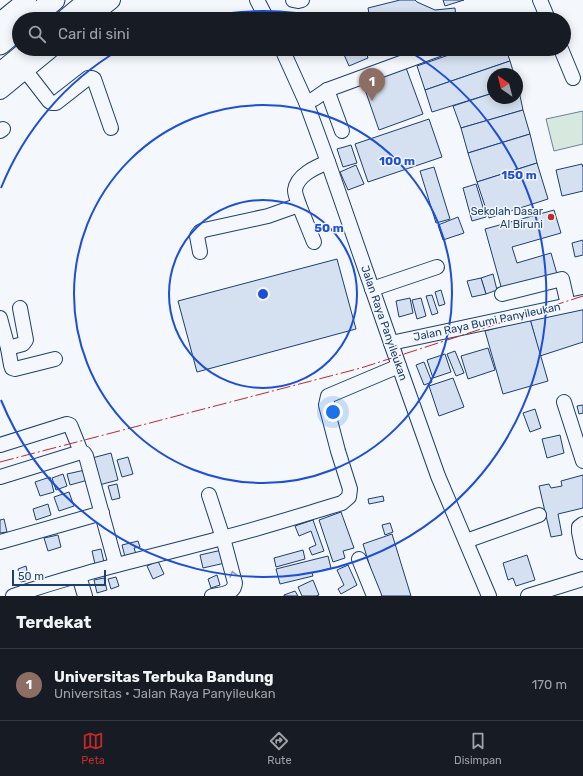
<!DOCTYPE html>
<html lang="id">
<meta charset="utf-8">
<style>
body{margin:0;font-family:Rubik,sans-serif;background:#242831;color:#f1f3f6}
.compass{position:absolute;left:487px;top:68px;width:36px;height:36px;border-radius:50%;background:#171b24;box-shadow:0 2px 10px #0003;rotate:325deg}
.scale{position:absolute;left:12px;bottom:10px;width:94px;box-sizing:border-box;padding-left:4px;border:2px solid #1d3f73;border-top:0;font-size:11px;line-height:14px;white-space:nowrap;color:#1d3f73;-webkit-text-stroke:3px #f4f7fb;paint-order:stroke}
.you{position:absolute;left:333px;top:412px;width:14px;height:14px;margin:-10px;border:3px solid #fff;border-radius:50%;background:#1a73e8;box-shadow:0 0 0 6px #1a73e833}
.badge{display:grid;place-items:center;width:26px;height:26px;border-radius:50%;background:#c62828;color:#fff;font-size:13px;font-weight:700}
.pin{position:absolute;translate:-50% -33px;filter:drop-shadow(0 1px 2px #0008)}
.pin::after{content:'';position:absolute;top:21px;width:14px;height:12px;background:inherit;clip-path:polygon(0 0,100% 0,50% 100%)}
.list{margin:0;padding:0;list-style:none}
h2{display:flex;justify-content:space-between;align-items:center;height:52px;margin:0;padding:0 16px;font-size:17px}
h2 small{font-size:13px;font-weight:400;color:#9ea1a6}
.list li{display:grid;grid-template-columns:26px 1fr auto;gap:12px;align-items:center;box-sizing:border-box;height:72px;padding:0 16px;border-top:1px solid #363941}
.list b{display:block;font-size:15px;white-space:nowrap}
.list p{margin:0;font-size:13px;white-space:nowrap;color:#9ea1a6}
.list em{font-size:13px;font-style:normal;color:#9ea1a6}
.icon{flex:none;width:22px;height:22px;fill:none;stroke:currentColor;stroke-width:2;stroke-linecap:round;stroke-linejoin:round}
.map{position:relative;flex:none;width:583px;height:596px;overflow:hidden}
.search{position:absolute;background:#171b24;box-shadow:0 2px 10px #0003;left:12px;right:12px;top:12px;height:44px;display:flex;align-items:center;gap:10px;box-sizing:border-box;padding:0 14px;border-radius:22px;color:#9ea1a6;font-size:15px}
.sheet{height:124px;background:#171b24}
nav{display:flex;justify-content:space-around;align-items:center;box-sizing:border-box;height:56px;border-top:1px solid #363941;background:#171b24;font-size:11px;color:#9ea1a6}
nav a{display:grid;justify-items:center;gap:2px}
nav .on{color:#c62828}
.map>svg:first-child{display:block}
.green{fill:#d7e8df;stroke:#687fa3}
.building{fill:#d5e0f0;stroke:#1d3f73}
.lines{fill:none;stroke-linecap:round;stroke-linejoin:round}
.minor-casing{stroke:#1d3f73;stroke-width:16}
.major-casing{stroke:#1d3f73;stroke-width:20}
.highway-casing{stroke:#1d3f73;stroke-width:23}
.minor{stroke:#f4f7fb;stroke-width:14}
.major{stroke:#f4f7fb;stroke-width:18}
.highway{stroke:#f4f7fb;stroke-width:21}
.power{stroke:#c62828;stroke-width:1;stroke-dasharray:14 3 2 3;stroke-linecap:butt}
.oneway{stroke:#889bb7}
.ring{fill:none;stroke:#1d4ed8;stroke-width:2}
.poi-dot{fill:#c62828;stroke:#f4f7fb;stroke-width:1.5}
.labels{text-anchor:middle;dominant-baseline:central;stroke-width:3;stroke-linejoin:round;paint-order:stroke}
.poi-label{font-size:11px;fill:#1d3f73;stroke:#f4f7fb;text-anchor:end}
.street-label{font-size:11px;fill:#1d3f73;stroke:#f4f7fb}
.centre{fill:#1d4ed8;stroke:#f4f7fb;stroke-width:2}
.ring-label{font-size:12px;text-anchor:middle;font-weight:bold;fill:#1d4ed8;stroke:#f4f7fb;stroke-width:3;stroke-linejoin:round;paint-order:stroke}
</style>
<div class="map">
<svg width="583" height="596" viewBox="0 0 583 596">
<rect width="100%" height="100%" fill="#f4f7fb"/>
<polygon class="green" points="583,111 583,144 554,151 546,119"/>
<g class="building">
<polygon points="400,0 415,0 417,2 435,10 455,8 456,19 370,19 368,8"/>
<polygon points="443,0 464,0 445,6"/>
<polygon points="345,49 365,49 368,58 349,66 342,50"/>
<polygon points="377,49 424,49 410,55 393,50 378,54"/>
<polygon points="466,49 506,49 510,61 425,90 417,66"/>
<polygon points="510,61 514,74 493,74 493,93 432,112 425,90"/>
<polygon points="405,65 423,114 379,130 362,81"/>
<polygon points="517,86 518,86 523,110 461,128 453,106 493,93 493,98 517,98"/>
<polygon points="523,110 530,134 468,153 461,128"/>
<polygon points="429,119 442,157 368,182 355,144"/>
<polygon points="530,134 537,163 477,182 468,153"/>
<polygon points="351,145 357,163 343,167 337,149"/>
<polygon points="537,163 548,199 489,218 477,182"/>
<polygon points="582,164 583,168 583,191 562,196 556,170"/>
<polygon points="356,165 364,184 348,190 340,172"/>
<polygon points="434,167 450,219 436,223 420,171"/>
<polygon points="476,184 486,217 472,221 463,188"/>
<polygon points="554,210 561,233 512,247 517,263 551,253 557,274 502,290 485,229"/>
<polygon points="458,217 464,233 443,240 438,225"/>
<polygon points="583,240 583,255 575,257 572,243"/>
<polygon points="337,259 356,329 197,372 178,301"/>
<polygon points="493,274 497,290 486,294 481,278"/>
<polygon points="481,278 486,294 472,297 467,281"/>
<polygon points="441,290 445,304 439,306 435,292"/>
<polygon points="432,295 438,313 432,315 426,296"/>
<polygon points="410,298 413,313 399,317 396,301"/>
<polygon points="421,298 426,316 417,319 412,300"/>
<polygon points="583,305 583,342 540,356 530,319"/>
<polygon points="530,319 548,381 503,394 485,331"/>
<polygon points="488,348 495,370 468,379 461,356"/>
<polygon points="455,351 464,373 456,376 447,354"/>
<polygon points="445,354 451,372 433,378 427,360"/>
<polygon points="424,362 432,382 424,385 416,365"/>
<polygon points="453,378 464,407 439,416 429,386"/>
<polygon points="583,405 583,413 579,414 577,406"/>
<polygon points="535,409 541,428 530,432 523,413"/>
<polygon points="560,435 564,453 547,458 542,439"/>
<polygon points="111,453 118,480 99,485 92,458"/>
<polygon points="128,457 133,474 122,477 117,460"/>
<polygon points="85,470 88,480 70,485 67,474"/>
<polygon points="63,474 67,486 56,490 52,478"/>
<polygon points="583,475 583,508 558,514 562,535 551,537 539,486 549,484 551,488 562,486 561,481"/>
<polygon points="50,477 54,492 40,496 35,482"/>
<polygon points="117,484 120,498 112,500 108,486"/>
<polygon points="69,492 74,506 59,511 54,497"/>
<polygon points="383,496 384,501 369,504 368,499"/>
<polygon points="48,504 51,515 36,520 33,509"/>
<polygon points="341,512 354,548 343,551 345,558 333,562 319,520"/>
<polygon points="4,519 7,532 0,533 0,520"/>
<polygon points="313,520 324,551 312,555 309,548 316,545 311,531 299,536 295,526"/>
<polygon points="390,523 393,532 385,535 382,525"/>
<polygon points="392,534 411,596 379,596 363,544"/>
<polygon points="58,535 61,547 48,551 44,538"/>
<polygon points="138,541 140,547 134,548 136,554 125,557 122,545"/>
<polygon points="101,549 104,562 95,564 92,551"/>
<polygon points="222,550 225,563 203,568 200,555"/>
<polygon points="303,550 305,559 276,567 274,558"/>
<polygon points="527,555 535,580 516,586 513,578 508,580 503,563"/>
<polygon points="328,556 331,568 312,573 313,576 280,584 276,569"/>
<polygon points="158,561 164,574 153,579 147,566"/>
<polygon points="348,565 357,585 341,594 338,589 344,585 337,570"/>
<polygon points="26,566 29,580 21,582 18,569"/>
<polygon points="217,575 220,585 211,588 208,579"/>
<polygon points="116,577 119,586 111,589 108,579"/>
<polygon points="104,578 107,590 97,593 94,580"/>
<polygon points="313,580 319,595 316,596 302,596 298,587"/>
<polygon points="295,591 298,596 284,596 284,595"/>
</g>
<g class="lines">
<defs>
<g id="minor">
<polyline points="257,0 267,19"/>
<polyline points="293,0 298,1 302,0"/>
<polyline points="540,0 548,19"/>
<polyline points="282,49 306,102 328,162 399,366 438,476 489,596"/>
<polyline points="561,49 573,78"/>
<polyline points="25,70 49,101 52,103 56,103 88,78 92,78 94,79 111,128"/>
<polyline points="327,90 342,131"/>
<polyline points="306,102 314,99 327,90 439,49"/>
<polyline points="0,131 3,129"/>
<polyline points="299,205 314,242"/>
<path d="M 200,252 L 197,236 L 200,232 L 204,230 L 268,216 L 299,205 C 298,201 295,195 295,190 C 297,175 316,167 328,162"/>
<polyline points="372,289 437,267"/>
<polyline points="502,294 562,279 568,305"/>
<polyline points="0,318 8,348 11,365 12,368 15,369 55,359"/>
<polyline points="391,343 583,302"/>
<polyline points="8,348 23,344 26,340 20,308"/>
<polyline points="564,402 583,461"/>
<polyline points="0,445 67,424 70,425 71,427 81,452 84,453 86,456 116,565"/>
<polyline points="0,477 81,452"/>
<path d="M 209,495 L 223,538 L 235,583 C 234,594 222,594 212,596"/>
<polyline points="583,524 579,527 579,532 583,552"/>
<polyline points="466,541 539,515"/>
<polyline points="0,542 102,513"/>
<polyline points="359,559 374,596"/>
<polyline points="79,576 85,596"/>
<path d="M 13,596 C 81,572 152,557 222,538 C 262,528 302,515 342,503 L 349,497 L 350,489 L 338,451 L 326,405 L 328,396 L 399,366"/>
<polyline points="528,596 583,579"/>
</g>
<g id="major">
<polyline points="87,19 111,0"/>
<polyline points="0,22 27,0"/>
<polyline points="0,90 50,49"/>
</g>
<g id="highway">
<polyline points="31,19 54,0"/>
<polyline points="67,19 90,0"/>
<polyline points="0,44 19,28"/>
<polyline points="0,74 30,49"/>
</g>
</defs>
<use href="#minor" class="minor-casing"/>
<use href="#major" class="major-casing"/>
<use href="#highway" class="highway-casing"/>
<use href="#minor" class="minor"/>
<use href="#major" class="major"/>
<use href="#highway" class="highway"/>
<polyline class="power" points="0,462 361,368 583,296"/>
</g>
<defs><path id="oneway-chevron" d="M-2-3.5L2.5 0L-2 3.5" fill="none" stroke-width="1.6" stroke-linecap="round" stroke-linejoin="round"/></defs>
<use class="oneway" href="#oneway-chevron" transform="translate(233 574) rotate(-105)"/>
<g class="ring">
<circle cx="263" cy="294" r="94"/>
<circle cx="263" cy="294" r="189"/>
<path d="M1 188A283 283 0 0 1 119 50M197 19A283 283 0 0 1 329 19M407 50A283 283 0 1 1 1 400"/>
</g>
<circle class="poi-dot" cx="551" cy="217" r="4"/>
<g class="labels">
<g class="poi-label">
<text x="543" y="211">Sekolah Dasar<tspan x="543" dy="13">Al Biruni</tspan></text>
</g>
<g class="street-label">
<text transform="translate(487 322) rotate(-12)">Jalan Raya Bumi Panyileukan</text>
<text transform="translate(384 323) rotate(71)">Jalan Raya Panyileukan</text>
</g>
</g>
<circle cx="263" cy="294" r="6" class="centre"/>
<g class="ring-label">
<text x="397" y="165">100 m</text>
<text x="519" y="179">150 m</text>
<text x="329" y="232">50 m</text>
</g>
</svg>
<svg class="compass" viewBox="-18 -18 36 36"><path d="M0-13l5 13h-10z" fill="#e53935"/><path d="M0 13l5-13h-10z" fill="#9ea1a6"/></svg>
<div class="scale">50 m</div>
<div class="you"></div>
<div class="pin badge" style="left:372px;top:101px;background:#8d6e63">1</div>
<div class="search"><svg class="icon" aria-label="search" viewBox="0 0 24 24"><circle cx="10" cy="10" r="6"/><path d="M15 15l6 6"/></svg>Cari di sini</div>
</div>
<section class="sheet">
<h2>Terdekat<small></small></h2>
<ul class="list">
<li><span class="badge" style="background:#8d6e63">1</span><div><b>Universitas Terbuka Bandung</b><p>Universitas · Jalan Raya Panyileukan</p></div><em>170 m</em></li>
</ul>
</section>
<nav>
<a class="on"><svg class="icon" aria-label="map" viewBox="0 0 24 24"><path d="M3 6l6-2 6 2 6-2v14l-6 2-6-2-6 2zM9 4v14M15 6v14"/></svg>Peta</a>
<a><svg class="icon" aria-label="directions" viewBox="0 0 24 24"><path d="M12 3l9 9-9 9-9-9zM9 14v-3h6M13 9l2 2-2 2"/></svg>Rute</a>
<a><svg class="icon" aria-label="saved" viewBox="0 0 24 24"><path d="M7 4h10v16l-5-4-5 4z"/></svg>Disimpan</a>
</nav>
